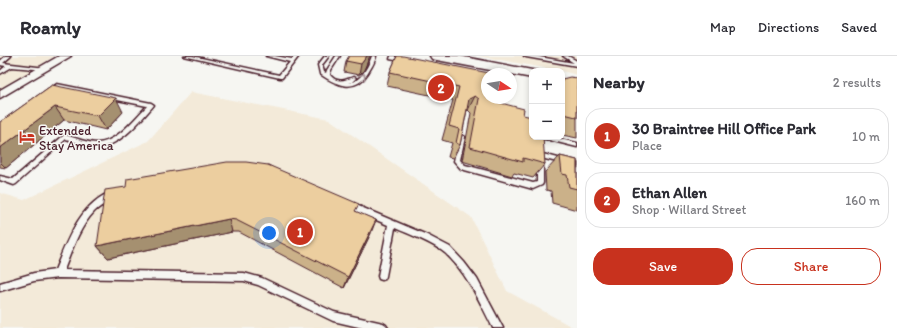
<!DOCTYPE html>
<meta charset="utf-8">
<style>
body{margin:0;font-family:Itim,sans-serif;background:#f2f2f3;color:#2b2b33}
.controls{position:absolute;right:12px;top:12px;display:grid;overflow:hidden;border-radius:8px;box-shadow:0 2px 6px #0003}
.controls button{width:36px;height:36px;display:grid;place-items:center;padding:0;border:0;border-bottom:1px solid #e1e1e2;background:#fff;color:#2b2b33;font:20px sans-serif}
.compass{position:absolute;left:481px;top:12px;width:36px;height:36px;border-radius:50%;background:#fff;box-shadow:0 2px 6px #0003;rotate:102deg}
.you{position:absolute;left:269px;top:177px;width:14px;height:14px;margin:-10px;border:3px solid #fff;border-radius:50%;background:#1a73e8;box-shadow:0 0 0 6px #1a73e833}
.badge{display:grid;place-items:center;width:26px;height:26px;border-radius:50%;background:#c8321e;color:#fff;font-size:13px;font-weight:700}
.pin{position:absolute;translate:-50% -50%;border:2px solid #fff;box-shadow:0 1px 4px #0006}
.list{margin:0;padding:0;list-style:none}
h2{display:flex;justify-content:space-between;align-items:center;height:52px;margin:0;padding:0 16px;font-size:17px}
h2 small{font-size:13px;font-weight:400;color:#7c7c81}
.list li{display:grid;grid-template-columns:26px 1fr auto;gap:12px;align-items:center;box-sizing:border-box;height:56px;margin:0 8px 8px;padding:0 8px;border:1px solid #e1e1e2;border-radius:16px}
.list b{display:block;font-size:15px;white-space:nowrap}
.list p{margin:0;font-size:13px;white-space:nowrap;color:#7c7c81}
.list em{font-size:13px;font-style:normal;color:#7c7c81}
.actions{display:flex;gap:8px;padding:12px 16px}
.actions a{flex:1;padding:9px 0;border:1px solid #c8321e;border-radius:16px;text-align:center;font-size:14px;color:#c8321e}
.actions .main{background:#c8321e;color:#fff}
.map{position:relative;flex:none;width:577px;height:272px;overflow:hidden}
header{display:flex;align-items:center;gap:24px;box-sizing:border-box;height:56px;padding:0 20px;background:#fff;border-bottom:1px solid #e1e1e2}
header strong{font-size:19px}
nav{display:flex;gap:22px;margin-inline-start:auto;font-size:14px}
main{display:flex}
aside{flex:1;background:#fff}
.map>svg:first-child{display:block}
.built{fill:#f3ead9}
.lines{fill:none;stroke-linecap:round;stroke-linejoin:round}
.service-casing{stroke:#4a1f2b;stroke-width:3}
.minor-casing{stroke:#4a1f2b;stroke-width:3}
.secondary-casing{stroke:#4a1f2b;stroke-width:3}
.service{fill:#f6f6f2;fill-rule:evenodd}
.minor{fill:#f6f6f2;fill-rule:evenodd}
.secondary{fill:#f6f6f2;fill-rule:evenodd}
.wall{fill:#cbb189;stroke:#4a1f2b}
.shaded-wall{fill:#a5906f;stroke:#4a1f2b}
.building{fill:#ecce9f;stroke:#4a1f2b}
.oneway{stroke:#a99598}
.labels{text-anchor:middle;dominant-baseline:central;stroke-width:3;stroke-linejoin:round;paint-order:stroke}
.poi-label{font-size:13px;fill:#4a1f2b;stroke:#f6f6f2;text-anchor:start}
</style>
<header>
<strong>Roamly</strong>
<nav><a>Map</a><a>Directions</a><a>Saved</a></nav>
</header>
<main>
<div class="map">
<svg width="577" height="272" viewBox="0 0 577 272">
<rect width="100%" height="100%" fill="#f6f6f2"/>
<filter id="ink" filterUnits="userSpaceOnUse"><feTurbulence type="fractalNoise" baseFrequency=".025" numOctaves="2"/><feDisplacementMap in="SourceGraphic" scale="8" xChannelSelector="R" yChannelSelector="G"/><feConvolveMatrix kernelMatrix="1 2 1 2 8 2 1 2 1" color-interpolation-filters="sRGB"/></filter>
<g filter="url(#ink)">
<g class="built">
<polygon points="0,0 55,0 0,34"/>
<polygon points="478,0 577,0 577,19 562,15"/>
<polygon points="191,36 329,63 471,161 507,235 574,272 0,272 0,137 24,144 148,85"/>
</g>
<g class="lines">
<defs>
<g id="service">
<polygon points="6,0 11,0 3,7 46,12 48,13 46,14 12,11 0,18 0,15 6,10 0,9 0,5"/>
<polygon points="184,0 192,0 279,19 290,6 266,0 275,0 292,3 295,0 299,0 282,22 280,22"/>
<path d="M 325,0 L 329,0 L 322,9 L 324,16 L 326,17 L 327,14 L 336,0 L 340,0 L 331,14 L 330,19 C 337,28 345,24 354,21 L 356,22 L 352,26 L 348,27 C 361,26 368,11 372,0 L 376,0 C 375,6 371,12 368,17 C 355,38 336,29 320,18 L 318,9 Z"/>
<polygon points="391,0 395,0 395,1 407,5 405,6 390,3"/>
<polygon points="524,0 534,0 574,7 563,0 568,0 577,5 577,10 526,1"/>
<path d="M 57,28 L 151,47 L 154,49 C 141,64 119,92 97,91 C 86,91 76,86 66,83 L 16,128 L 14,129 L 0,124 L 0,120 L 13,123 L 63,80 L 65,79 C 76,82 87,87 98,87 C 117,86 135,62 147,50 L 58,32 L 53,36 L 49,36 L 49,34 Z"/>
<polygon points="462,79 465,81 460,104 465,109 533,127 537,126 537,106 540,104 543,106 543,127 542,129 533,133 461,113 454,105 459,81"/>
<polygon points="540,81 551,81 577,87 577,91 541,82"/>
<polygon points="537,97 539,97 577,107 577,111 537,101 536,99"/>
<path d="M 113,135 L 115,136 L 117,138 C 111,145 101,149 94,156 C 79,172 72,194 64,214 L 244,217 L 262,222 L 334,256 L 383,267 L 386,269 L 388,272 L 363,272 L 333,265 L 258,229 L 244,225 L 58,222 L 34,225 L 0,235 L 0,227 L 34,217 L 55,214 C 67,185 80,147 113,135 Z"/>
<path d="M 349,146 L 427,179 L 450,191 L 464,206 L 477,223 L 503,272 L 493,272 C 480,246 467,217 445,197 C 433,187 409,178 395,172 L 386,220 L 385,223 L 382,224 L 379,223 L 378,220 L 388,169 L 346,151 L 345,149 L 346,147 Z"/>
</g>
<polygon id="minor" points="59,0 71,0 0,42 0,34"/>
<polygon id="secondary" points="430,0 459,0 537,15 532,15 532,22 437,4 432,3"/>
</defs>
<use href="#service" class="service-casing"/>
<use href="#minor" class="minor-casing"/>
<use href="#secondary" class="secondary-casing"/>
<use href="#service" class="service"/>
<use href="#minor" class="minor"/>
<use href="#secondary" class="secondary"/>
</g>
<g class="wall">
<polygon points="397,0 523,59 545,108 533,122 514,117 512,120 462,105 471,57 468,54 467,54 460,89 453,102 448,101 452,87 442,84 453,44 387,30 390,16"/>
<polygon points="369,2 364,14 359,19 344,16 346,5"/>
<polygon points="577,22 577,82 562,79 562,23"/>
<polygon points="52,29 123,56 106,74 64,64 6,112 0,111 0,66"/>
<polygon points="560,100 577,104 577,154 552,147 551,135 546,134 545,116"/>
<polygon points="268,109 357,156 371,177 344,232 239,176 232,176 108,202 97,190"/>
</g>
<g class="shaded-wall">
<polygon points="367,0 370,0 369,2 364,14 359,19 361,8"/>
<polygon points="475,40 468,54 463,57 469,43"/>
<polygon points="116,42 123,56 106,74 98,60"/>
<polygon points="55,51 64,64 6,112 0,106 0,92"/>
<polygon points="229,163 232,176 108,202 97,190"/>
<polygon points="376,164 371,177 344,232 348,221"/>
</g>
<g class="building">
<polygon points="349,0 367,0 361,8 346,5"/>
<polygon points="397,0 403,0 494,18 487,18 487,42 493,42 493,45 524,53 523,59 532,61 532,81 543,81 545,108 523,102 523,106 470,91 479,43 475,40 469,43 460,89 456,87 459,73 449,70 459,31 390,16"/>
<polygon points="570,21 577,22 577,62 576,62 576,61 564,58 563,51 562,51 562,23"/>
<polygon points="52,29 116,42 98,60 55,51 0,92 0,66"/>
<polygon points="560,100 577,104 577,133 569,131 567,119 562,118"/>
<polygon points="227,106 246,106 268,109 359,148 355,155 376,164 348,221 236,164 229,163 97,190 105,134 126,131 127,123"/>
</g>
<defs><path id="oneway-chevron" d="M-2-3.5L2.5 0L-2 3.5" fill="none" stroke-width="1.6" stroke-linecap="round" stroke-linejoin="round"/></defs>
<use class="oneway" href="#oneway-chevron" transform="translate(363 20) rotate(-54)"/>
</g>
<defs>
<symbol id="hotel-bare" viewBox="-9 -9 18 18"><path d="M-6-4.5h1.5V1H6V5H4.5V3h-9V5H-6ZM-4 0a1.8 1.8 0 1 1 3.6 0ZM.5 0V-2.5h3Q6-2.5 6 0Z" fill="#c8321e" stroke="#f6f6f2" stroke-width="2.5" paint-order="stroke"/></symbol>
</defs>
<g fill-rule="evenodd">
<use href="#hotel-bare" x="16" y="70" width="22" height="22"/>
</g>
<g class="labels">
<g class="poi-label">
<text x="39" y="74">Extended<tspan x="39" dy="15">Stay America</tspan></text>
</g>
</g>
</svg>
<div class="controls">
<button>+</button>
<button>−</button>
</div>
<svg class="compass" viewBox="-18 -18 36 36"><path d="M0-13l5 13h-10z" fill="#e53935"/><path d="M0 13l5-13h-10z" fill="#7c7c81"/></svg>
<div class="you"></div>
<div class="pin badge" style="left:300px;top:176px">1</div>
<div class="pin badge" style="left:441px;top:32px">2</div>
</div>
<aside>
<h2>Nearby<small>2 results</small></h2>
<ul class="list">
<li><span class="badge">1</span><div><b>30 Braintree Hill Office Park</b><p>Place</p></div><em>10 m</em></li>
<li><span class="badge">2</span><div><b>Ethan Allen</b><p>Shop · Willard Street</p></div><em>160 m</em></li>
</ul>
<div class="actions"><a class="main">Save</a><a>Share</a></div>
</aside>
</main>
